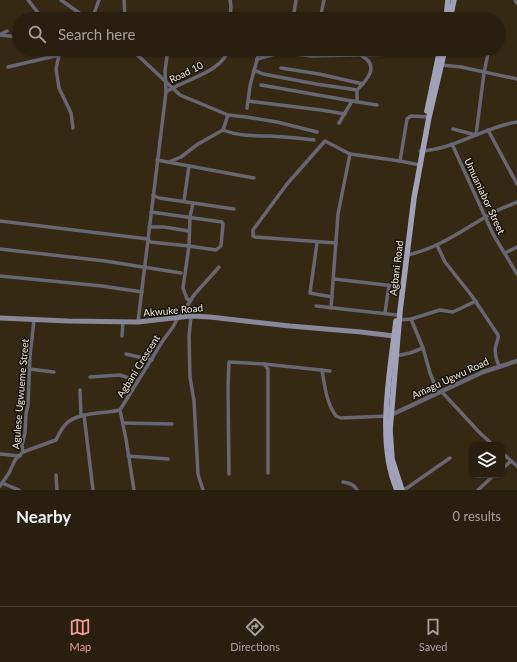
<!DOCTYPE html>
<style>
body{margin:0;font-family:Lato,sans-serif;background:#342c1d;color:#f1f3f6}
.controls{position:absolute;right:12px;bottom:12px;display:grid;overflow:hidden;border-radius:8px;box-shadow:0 1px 3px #0004}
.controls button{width:36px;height:36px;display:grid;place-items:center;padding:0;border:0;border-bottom:1px solid #443d2f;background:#281f0f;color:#f1f3f6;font:20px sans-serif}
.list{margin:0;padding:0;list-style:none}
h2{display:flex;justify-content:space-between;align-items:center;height:52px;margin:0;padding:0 16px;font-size:17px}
h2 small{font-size:13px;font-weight:400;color:#a5a29e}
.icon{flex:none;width:22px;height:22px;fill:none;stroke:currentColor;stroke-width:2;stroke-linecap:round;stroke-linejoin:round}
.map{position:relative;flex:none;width:517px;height:490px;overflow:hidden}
.search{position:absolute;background:#281f0f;box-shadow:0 1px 3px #0004;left:12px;right:12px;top:12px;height:44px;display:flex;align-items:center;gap:10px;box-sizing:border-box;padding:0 14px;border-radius:22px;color:#a5a29e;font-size:15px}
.sheet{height:116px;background:#281f0f}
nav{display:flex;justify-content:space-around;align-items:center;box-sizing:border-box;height:56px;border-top:1px solid #443d2f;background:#281f0f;font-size:11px;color:#a5a29e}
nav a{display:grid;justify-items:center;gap:2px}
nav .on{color:#f59b97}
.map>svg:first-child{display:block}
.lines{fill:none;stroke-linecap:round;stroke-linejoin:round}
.minor{stroke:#666772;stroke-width:3.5}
.tertiary{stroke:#666772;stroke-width:4.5}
.secondary{stroke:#87889a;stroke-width:5}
.primary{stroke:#a0a2b9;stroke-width:5.5}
.labels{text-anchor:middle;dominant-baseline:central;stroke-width:3;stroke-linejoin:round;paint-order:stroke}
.street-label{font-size:10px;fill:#f1e9dc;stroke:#18130a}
</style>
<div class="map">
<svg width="517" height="490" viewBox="0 0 517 490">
<rect width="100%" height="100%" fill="#352914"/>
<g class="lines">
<g class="minor">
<polyline points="28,0 43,19"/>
<polyline points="61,0 88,19"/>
<polyline points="124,0 125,17"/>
<polyline points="230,0 231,6 230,19"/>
<polyline points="515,0 517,3"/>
<polyline points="92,19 99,0"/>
<polyline points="293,19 296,0"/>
<polyline points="320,19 324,0"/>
<polyline points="1,34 7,31"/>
<polyline points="0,35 19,37"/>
<polyline points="131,49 180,95 228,115"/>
<polyline points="273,49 286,53 312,56 440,53"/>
<polyline points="59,55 56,69 59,88 71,113 73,128"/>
<polyline points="312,56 314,49"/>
<polyline points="257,59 283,52"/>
<polyline points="441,65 461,67 517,79"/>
<polyline points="8,67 59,55 66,49"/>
<polyline points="281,68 319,74 363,84"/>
<polyline points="254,70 263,74 316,84 357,90"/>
<polyline points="261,85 352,101"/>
<path d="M 166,92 C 183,80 224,72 228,49"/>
<polyline points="248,101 321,110 345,114"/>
<path d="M 357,102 L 357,90 C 367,80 380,66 362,56"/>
<polyline points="247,108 250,86 258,56 254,49"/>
<polyline points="339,123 352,101 377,105"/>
<polyline points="453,129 476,135 484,73 489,49"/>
<polyline points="223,130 228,115 246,117 277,122 317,132"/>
<polyline points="488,130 517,184"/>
<polyline points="452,144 493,234 517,274"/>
<path d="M 420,151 C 454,150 484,127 517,122"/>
<polyline points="157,160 254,178"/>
<path d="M 171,161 L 181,157 L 198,144 L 223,130 C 238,136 254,136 270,136 C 285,137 300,138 314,140"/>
<polyline points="400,161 407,119 411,116 429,117"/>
<polyline points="153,195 159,198 234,209"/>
<polyline points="184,201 189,166"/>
<polyline points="0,221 148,239 150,242 189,246 216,250 221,246 223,224 222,222 151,212"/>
<polyline points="149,227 164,227 189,231"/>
<polyline points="317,243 310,293 332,297"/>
<polyline points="336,243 255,237 253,236 253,230 287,184 325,141 350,154 400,161 420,165"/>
<path d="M 437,245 L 445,262 L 472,296 L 498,335 C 499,339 497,341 496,345 C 494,352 496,359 499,366"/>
<polyline points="0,249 105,261 181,273"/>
<polyline points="505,253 517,247"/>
<path d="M 407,255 C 438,249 466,228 494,212 C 501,208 509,206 517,202"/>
<polyline points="0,276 102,286 142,292"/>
<polyline points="334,279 403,287"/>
<polyline points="191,300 187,299 183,288 189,246 190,217 193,203"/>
<polyline points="316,306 397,315"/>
<polyline points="331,308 338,214 350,154"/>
<polyline points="385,313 389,285"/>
<polyline points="191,316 189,337 190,377 194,401 198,474 203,490"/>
<polyline points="180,317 194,295 219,267"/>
<polyline points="411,319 423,348 430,373 438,393"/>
<polyline points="399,320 411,319 440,310 453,312 476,301"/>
<polyline points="138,322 166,92 165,71 168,49"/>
<polyline points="122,336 123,322"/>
<polyline points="126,354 152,360"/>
<polyline points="396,356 410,353 423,348"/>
<polyline points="264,364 268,369 268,473"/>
<polyline points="29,369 54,372"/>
<path d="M 322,370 C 325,387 326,402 336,416 L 341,418 L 388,416"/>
<polyline points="90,377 120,375 138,381"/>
<polyline points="80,390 81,416"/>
<polyline points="442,392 479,432 493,445"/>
<polyline points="120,410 126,439 134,490"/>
<polyline points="84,415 93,490"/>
<polyline points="123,423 172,424"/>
<path d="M 23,452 L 56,440 C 59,434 61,429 66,424 C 77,412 104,414 120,410 C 134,387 148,365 162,342 C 167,334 174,328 177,319"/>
<polyline points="502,453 517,466"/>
<polyline points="0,454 20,456"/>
<polyline points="128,456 168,459"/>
<polyline points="502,469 511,461"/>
<polyline points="229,474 228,387 229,362 264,364 330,371"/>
<polyline points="56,475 57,490"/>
<path d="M 343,482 C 349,483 354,484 357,490"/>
<polyline points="2,483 19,490"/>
<polyline points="0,486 9,473 15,460 23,452 22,445 25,433 26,414 28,405 30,356 34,320"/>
<polyline points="404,490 450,458"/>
<polyline points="478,490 494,475"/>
</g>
<polyline class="tertiary" points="391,415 483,372 517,361"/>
<polyline class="secondary" points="0,318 68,321 138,322 191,316 210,317 290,326 361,332 394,336"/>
<g class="primary">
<polyline points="446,19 448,0"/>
<polyline points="450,19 454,0"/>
<polyline points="427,111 440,49"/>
<path d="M 396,321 C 390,372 376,443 397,490"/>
<polyline points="402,490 392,459 390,430 400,311 414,198 429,117 445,49"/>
</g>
</g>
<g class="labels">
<g class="street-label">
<text transform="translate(186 72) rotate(-26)">Road 10</text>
<text transform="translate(485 196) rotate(65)">Umuaniabor Street</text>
<text transform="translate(396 268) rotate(-83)">Agbani Road</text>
<text transform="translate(173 310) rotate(-5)">Akwuke Road</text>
<text transform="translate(138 366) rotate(-58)">Agbani Crescent</text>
<text transform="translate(450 378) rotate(-25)">Amagu Ugwu Road</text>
<text transform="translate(20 394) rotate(-85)">Agulese Ugwueme Street</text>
</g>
</g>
</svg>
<div class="controls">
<button><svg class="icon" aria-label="layers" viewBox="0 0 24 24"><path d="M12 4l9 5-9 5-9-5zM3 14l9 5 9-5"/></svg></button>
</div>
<div class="search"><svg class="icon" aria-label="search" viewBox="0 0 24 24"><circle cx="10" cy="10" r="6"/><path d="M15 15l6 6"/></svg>Search here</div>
</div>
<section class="sheet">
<h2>Nearby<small>0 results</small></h2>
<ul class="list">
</ul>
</section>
<nav>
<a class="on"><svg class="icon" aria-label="map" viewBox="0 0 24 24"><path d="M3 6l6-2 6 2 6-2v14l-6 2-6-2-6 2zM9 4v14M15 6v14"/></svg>Map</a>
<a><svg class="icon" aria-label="directions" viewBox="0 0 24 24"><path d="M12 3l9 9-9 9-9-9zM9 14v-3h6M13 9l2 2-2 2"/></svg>Directions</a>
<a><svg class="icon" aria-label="saved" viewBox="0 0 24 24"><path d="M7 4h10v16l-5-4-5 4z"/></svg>Saved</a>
</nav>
